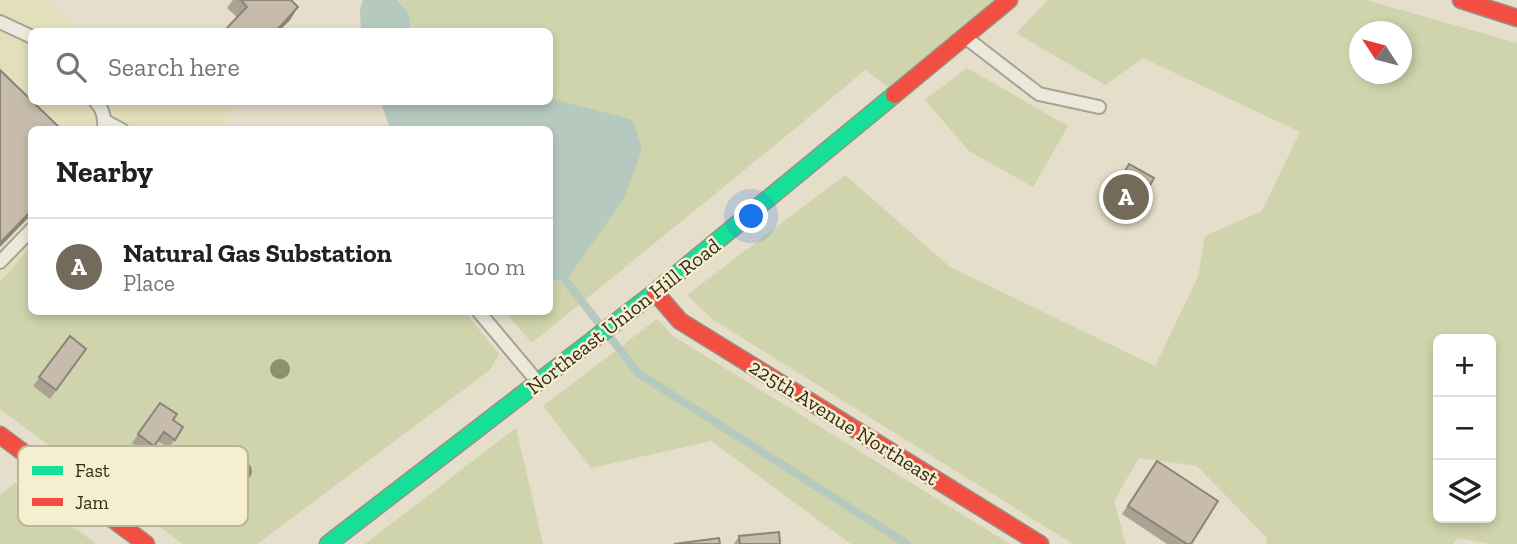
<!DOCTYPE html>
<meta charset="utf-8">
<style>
body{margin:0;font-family:"Zilla Slab",serif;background:#f6f6f6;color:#202124}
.controls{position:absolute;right:21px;bottom:21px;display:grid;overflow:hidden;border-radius:10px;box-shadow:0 4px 10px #0003}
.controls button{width:63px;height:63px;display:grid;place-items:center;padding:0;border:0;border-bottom:2px solid #e0e0e0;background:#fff;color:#202124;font:35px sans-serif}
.compass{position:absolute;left:1349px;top:21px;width:63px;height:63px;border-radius:50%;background:#fff;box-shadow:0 4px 10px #0003;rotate:306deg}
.you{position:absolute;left:752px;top:217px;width:24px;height:24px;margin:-18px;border:5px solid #fff;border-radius:50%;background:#1a73e8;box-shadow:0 0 0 10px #1a73e833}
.badge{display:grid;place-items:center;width:46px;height:46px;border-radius:50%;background:#736a59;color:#fff;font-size:23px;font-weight:700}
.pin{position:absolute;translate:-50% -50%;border:4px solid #fff;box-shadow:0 2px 7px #0006}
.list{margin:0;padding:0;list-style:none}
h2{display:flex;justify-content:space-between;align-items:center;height:91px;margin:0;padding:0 28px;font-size:30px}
h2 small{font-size:23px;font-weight:400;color:#757577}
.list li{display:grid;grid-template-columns:46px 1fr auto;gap:21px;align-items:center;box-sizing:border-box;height:98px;padding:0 28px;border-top:2px solid #e0e0e0}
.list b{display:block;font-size:26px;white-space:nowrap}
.list p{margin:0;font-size:23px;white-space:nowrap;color:#757577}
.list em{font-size:23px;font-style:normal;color:#757577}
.icon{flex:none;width:38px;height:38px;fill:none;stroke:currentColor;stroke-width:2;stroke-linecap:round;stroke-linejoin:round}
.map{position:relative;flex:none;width:1517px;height:544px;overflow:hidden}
.search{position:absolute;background:#fff;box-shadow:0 4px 10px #0003;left:28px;top:28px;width:525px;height:77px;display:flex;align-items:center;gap:18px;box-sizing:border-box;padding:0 24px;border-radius:10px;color:#757577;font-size:26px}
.panel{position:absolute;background:#fff;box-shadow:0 4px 10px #0003;left:28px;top:126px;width:525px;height:189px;border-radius:10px}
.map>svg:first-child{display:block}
.farmland{fill:#e3dfba}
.green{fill:#d0d4ac;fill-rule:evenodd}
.water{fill:#b6c9bf}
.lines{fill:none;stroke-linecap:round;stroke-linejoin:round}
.stream{stroke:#b6c9bf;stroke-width:8}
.lane-casing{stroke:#a8a293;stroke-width:16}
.fast-casing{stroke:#989284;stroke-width:19}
.jam-casing{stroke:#989284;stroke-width:19}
.lane{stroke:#ebe8dc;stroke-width:12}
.fast{stroke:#16e098;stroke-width:16}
.jam{stroke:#f24e42;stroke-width:16}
.tree{fill:#8b916e}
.wall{fill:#aba293}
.shaded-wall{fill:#8b8478}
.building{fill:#c7bcab;stroke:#8b8478;stroke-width:2}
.labels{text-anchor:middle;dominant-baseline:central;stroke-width:5;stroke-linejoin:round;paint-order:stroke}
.street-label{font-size:21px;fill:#362b1c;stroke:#f5eecf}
.key{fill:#f5eecf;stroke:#bcb499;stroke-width:2}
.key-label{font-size:19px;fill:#362b1c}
</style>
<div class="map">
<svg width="1517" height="544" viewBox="0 0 1517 544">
<rect width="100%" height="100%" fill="#e4deca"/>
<polygon class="farmland" points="0,0 43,0 83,31 32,32 32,102 220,102 229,105 224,129 32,130 31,246 0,282"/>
<g class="green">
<polygon points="398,0 1009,0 896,93 865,70 791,132 532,343 505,312 550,312 550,279 566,281 633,121 550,98 550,32 411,31 409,13"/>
<path d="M 1048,0 L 1366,0 L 1517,43 L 1517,544 L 1490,544 L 1458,538 L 1453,544 L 1267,544 L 1267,538 L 1197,466 L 1139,458 L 1114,501 L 1126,544 L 1073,544 L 712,319 L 687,295 L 845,175 L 950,267 L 1155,366 L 1198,277 L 1205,236 L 1262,211 L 1300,132 L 1143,58 L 1105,85 L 1016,33 ZM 1360,32 L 1402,32 L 1402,74 L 1360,74 ZM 1438,339 L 1491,339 L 1491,518 L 1438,518 Z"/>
<polygon points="967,68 1068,126 1033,187 969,151 925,100"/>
<polygon points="31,246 32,312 465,312 499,354 490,370 257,544 183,544 0,409 0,282"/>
<polygon points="657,319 673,336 1010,544 851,544 711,441 591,468 543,406"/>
<polygon points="516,428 543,544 365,544"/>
<polygon points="15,483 96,544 0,544 0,495"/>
</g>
<g class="water">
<polygon points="363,0 397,0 409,13 411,31 361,31 360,9"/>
<polygon points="550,98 633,120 642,149 625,197 566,281 550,279 550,130 390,129 381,102 550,102"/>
</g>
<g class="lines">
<g class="stream">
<polyline points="566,281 601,326"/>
<polyline points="609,336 638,373 907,544"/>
</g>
<defs>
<g id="lane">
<polyline points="0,22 32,37"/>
<polyline points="965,37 1039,94 1099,107"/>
<path d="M 96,102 C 103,109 105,120 104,130"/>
<polyline points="105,121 122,130"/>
<polyline points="0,262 32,229"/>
<polyline points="479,312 536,380"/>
</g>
<polyline id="fast" points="328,544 655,292 894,95"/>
<g id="jam">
<polyline points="1461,0 1517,18"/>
<polyline points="894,95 1009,0"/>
<polyline points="655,292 680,321 1040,544"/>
<polyline points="0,435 146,544"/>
</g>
</defs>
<use href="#lane" class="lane-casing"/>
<use href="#fast" class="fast-casing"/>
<use href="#jam" class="jam-casing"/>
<use href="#lane" class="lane"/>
<use href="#fast" class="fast"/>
<use href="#jam" class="jam"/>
</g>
<g class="tree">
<circle cx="280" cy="369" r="10"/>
<circle cx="242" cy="471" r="10"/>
</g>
<g class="wall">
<polygon points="233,0 291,0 298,7 290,20 278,32 223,32 237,17 227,8"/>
<polygon points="1129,164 1135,212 1129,221 1104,207 1123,173"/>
<polygon points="70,336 86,349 50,399 33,386"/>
<polygon points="160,403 173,420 183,427 169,448 158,441 148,455 132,443"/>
<polygon points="1157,461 1191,544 1167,544 1122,514"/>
<polygon points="739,536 780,544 734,544"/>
</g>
<g class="shaded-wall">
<polygon points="298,7 290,20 278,32 275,32"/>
<polygon points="32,210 32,214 0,247 0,243"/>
</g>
<g class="building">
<polygon points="241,0 291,0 298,7 275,32 223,32 247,7"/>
<polygon points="0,70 62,130 32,130 32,210 0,243"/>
<polygon points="1129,164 1154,178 1135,212 1110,198"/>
<polygon points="70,336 86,349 56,390 39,377"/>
<polygon points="160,403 177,414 173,420 183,427 175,440 164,432 154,446 138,434"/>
<polygon points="1157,461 1218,501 1191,544 1187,544 1128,506"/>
<polygon points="779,532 780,544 740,544 739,536"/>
<polygon points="719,538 720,544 674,544"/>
</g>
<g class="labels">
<g class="street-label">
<text transform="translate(623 316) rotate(-38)">Northeast Union Hill Road</text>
<text transform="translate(844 422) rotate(32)">225th Avenue Northeast</text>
</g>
</g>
<rect x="18" y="446" width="230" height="80" rx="10" class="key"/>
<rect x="32" y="466" width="31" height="9" fill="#16e098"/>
<rect x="32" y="498" width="31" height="8" fill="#f24e42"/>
<g class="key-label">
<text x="75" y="477">Fast</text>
<text x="75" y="509">Jam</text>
</g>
</svg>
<div class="controls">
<button>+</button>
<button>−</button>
<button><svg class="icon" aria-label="layers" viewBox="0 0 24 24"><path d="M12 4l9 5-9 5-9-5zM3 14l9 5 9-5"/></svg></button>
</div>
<svg class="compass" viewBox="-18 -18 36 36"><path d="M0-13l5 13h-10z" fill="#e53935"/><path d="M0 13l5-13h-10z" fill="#757577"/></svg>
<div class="you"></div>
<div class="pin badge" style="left:1126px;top:197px">A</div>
<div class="search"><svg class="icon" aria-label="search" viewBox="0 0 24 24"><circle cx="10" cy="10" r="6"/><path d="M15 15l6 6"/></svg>Search here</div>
<section class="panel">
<h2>Nearby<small></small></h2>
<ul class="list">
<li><span class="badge">A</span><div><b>Natural Gas Substation</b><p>Place</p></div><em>100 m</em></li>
</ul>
</section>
</div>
